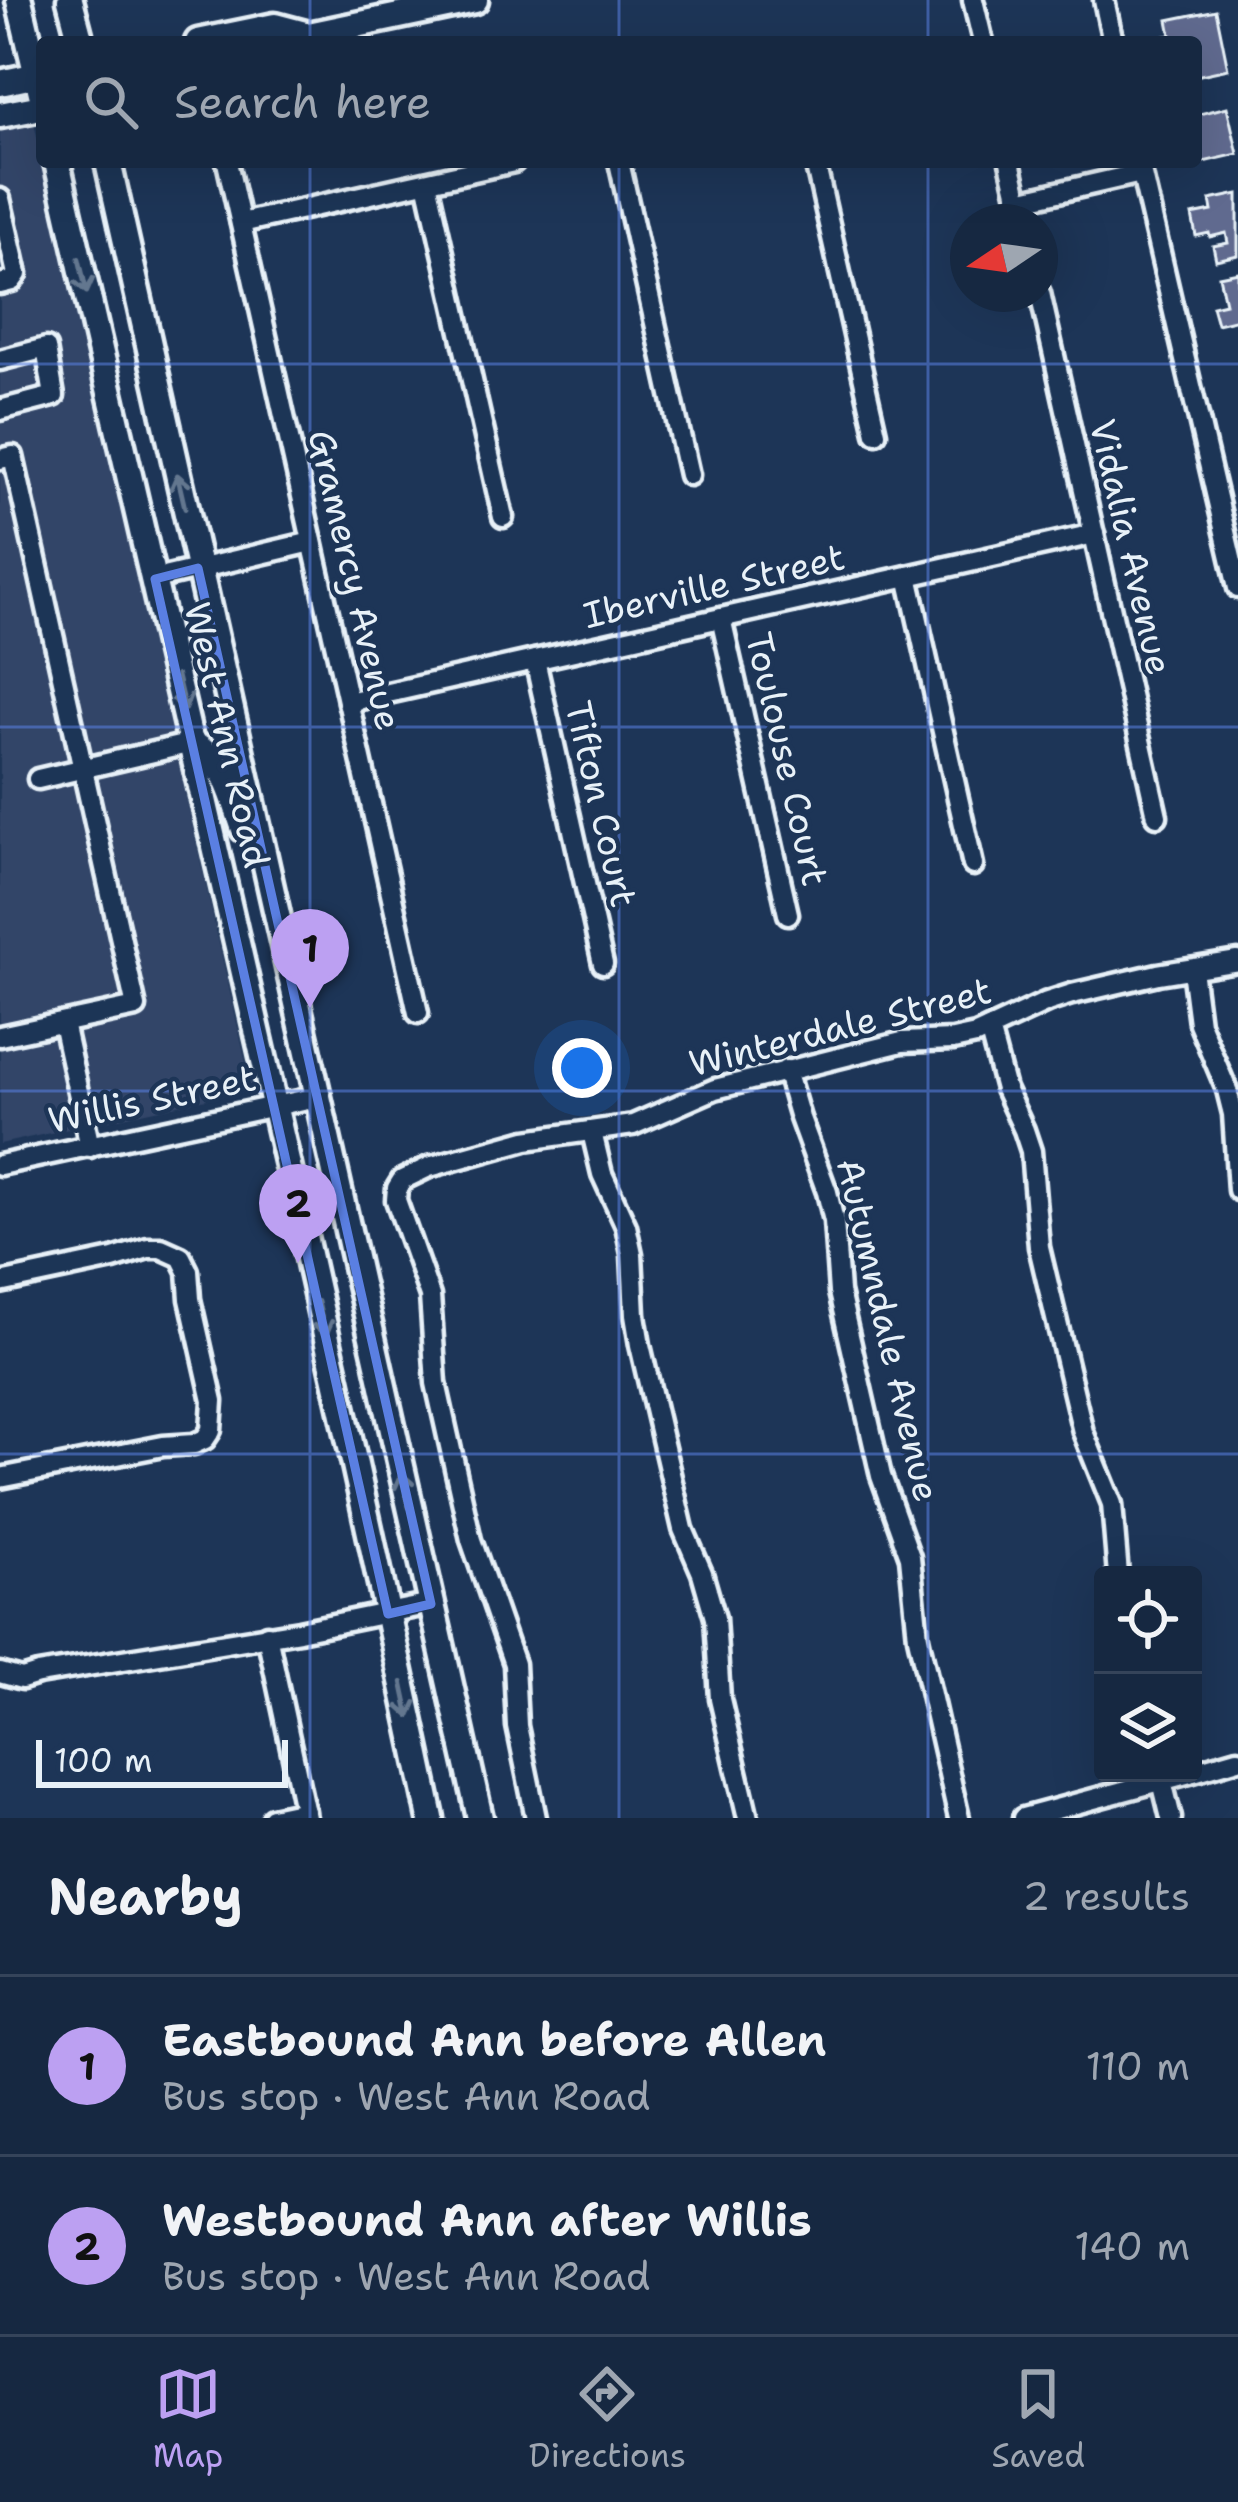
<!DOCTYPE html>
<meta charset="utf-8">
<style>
body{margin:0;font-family:"Shantell Sans",sans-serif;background:#23344c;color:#f1f3f6}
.controls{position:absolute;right:36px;bottom:36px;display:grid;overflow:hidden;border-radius:12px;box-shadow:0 12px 48px #0002}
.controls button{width:108px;height:108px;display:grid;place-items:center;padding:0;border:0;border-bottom:3px solid #35445a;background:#162841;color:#f1f3f6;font:60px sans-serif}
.compass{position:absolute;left:950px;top:204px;width:108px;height:108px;border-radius:50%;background:#162841;box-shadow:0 12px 48px #0002;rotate:257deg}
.scale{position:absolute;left:36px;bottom:30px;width:252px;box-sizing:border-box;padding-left:12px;border:6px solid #e8f1f8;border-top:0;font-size:33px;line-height:42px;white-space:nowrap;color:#e8f1f8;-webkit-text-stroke:9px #1d3557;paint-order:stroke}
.you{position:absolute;left:582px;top:1068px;width:42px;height:42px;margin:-30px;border:9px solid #fff;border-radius:50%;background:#1a73e8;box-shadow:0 0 0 18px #1a73e833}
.badge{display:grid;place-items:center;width:78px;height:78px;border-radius:50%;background:#bca0f2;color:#111;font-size:39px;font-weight:700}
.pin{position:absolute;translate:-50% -99px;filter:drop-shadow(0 3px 6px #0008)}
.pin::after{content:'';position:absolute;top:63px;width:42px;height:36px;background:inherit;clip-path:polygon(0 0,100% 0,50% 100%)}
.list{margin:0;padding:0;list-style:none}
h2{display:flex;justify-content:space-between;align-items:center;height:156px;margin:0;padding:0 48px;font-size:51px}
h2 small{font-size:39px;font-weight:400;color:#9ea6b1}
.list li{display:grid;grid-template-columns:78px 1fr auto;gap:36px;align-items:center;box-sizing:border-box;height:180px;padding:0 48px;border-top:3px solid #35445a}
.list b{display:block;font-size:45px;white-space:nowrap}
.list p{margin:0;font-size:39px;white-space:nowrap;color:#9ea6b1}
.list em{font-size:39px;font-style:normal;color:#9ea6b1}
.icon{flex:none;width:66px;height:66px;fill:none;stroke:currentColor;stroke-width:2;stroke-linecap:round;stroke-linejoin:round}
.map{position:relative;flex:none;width:1238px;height:1818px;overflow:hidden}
.search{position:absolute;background:#162841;box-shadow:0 12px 48px #0002;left:36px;right:36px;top:36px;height:132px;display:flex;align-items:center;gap:30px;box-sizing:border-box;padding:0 42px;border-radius:12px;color:#9ea6b1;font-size:45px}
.sheet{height:516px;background:#162841}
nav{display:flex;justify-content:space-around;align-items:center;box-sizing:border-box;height:168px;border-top:3px solid #35445a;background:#162841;font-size:33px;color:#9ea6b1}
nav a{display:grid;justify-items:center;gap:6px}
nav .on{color:#bca0f2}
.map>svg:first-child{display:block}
.built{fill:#314568}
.building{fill:#606b8f;stroke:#e8f1f8;stroke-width:3}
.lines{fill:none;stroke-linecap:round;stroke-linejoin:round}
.minor-casing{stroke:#e8f1f8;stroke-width:27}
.major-casing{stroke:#e8f1f8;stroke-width:33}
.minor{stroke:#1d3557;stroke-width:18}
.major{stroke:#1d3557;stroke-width:24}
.oneway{stroke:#64778f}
.marked{fill:none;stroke:#5a7fe2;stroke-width:9;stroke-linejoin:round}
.grid{fill:none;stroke:#5a7fe2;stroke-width:3;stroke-opacity:0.55}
.labels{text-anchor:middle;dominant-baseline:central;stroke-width:9;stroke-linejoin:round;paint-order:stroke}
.street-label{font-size:36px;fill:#e8f1f8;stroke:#1d3557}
</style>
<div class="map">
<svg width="1238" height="1818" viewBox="0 0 1238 1818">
<rect width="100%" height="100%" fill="#1d3557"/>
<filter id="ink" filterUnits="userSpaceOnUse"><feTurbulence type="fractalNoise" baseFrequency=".00833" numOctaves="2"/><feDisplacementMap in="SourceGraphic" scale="24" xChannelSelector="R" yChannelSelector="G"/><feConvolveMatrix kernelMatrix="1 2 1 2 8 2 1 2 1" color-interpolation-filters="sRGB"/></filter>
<g filter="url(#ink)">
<polygon class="built" points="34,123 252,1089 0,1144 0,130"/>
<g class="building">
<polygon points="1216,10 1228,69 1196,76 1196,42 1150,42 1150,39 1171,35 1168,20"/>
<polygon points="1227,107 1238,154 1182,167 1181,162 1196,162 1196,115"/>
<polygon points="1238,194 1238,255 1216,260 1213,246 1228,243 1226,233 1210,237 1209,233 1196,236 1192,215 1212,211 1210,200"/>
<polygon points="1238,272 1238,319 1217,324 1212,306 1225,303 1219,276"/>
</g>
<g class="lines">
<defs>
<g id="minor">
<polyline points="973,0 983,42"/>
<polyline points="1104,0 1113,42"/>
<polyline points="227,162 418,1013"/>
<polyline points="619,162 689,475"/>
<polyline points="815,162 876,433"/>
<polyline points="1010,162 1024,222"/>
<polyline points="1139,162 1238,588"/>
<polyline points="427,182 503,517"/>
<polyline points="0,199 17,274 12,281 0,284"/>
<polyline points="1019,201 1141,173"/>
<polyline points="241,223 514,162"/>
<polyline points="1040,293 1157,816"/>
<polyline points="0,360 46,348 54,396 0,410"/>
<polyline points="0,459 13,456 136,1007 0,1036"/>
<polyline points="908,576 973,865"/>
<polyline points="155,579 312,542"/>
<polyline points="721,618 788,914"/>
<polyline points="535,660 603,964"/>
<polyline points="348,702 1094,534"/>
<polyline points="38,779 192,743"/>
<polyline points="1192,969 1199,1023 1227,1090 1233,1114 1238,1190"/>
<polyline points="63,1023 90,1147"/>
<polyline points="989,1029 1005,1089 1024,1130 1031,1151 1039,1247 1083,1432 1112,1504 1118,1575"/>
<polyline points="786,1070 800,1118 827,1192 834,1221 839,1292 881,1476 910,1557 918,1637 959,1818"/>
<polyline points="592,1132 602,1174 626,1226 632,1254 635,1315 640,1345 683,1529 702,1573 715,1618 720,1699 748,1818"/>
<polyline points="0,1165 317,1097"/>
<polyline points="0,1283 113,1259 148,1248 161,1248 181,1257 188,1271 190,1299 213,1401 211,1430 205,1439 194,1444 163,1446 0,1478"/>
<polyline points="267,1635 306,1818"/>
<polyline points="0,1673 22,1679 38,1674 299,1631 431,1604"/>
<polyline points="1193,1772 1238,1759"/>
<polyline points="1160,1773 1171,1818"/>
<polyline points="272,1818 305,1811"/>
<polyline points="536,1818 517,1726 514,1664 471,1540 436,1383 430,1296 396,1200 397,1188 402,1180 429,1167 526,1140 633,1125 715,1089 902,1042 953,1040 976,1035 1047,1002 1072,994 1158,974 1238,961"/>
<polyline points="1023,1818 1190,1773"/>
</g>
<g id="major">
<polyline points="19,0 42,97"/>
<polyline points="70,0 81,42"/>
<polyline points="198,42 275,26 309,35 475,0"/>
<polyline points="0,83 42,74"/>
<polyline points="0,115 42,107"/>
<path d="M 57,162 C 183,714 315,1264 431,1818"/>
<polyline points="108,162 480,1818"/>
<path d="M 192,743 C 227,763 231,793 244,829"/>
</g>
</defs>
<use href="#minor" class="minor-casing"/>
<use href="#major" class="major-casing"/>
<use href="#minor" class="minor"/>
<use href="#major" class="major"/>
</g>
<defs><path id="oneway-shaft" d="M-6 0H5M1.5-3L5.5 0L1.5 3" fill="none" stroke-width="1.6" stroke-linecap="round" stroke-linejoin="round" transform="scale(3)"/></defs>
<g class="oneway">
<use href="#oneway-shaft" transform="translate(83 276) rotate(77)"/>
<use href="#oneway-shaft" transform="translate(181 491) rotate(-103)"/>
<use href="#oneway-shaft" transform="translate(181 693) rotate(77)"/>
<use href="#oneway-shaft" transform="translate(322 1319) rotate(77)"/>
<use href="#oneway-shaft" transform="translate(405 1490) rotate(-103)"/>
<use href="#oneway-shaft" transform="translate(406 1700) rotate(78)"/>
</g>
</g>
<path class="marked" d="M 198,568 L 431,1604 L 388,1614 L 155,579 Z"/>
<path class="grid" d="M 310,0 L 310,42M 619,0 L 619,42M 928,0 L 928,42M 310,162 L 310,1818M 619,162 L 619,1818M 928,162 L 928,1818M 0,364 L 1238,364M 0,727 L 1238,727M 0,1091 L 1238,1091M 0,1454 L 1238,1454"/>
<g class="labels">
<g class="street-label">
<text transform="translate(1131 547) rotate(77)">Vidalia Avenue</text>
<text transform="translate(355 580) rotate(77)">Gramercy Avenue</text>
<text transform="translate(714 586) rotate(-13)">Iberville Street</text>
<text transform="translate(227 735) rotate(77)">West Ann Road</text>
<text transform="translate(787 759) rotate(77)">Toulouse Court</text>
<text transform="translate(601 804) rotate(77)">Tifton Court</text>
<text transform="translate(840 1027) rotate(-14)">Winterdale Street</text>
<text transform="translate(152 1099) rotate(-12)">Willis Street</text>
<text transform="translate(888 1330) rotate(77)">Autumndale Avenue</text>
</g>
</g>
</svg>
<div class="controls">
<button><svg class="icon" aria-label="locate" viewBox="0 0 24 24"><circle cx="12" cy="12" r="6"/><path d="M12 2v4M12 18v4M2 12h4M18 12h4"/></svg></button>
<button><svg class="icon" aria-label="layers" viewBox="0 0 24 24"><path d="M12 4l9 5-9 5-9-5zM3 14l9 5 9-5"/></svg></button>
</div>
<svg class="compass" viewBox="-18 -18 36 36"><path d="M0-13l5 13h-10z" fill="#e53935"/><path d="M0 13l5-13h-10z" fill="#9ea6b1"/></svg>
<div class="scale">100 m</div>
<div class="you"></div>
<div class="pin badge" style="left:310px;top:1008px">1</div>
<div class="pin badge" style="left:298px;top:1263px">2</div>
<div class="search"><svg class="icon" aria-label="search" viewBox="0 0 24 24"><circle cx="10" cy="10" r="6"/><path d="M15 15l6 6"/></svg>Search here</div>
</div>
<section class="sheet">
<h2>Nearby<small>2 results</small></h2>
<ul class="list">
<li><span class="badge">1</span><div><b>Eastbound Ann before Allen</b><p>Bus stop · West Ann Road</p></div><em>110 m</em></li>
<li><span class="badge">2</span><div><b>Westbound Ann after Willis</b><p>Bus stop · West Ann Road</p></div><em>140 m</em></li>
</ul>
</section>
<nav>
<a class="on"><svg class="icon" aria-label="map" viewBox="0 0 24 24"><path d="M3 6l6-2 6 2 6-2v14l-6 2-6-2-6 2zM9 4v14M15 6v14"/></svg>Map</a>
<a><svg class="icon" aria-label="directions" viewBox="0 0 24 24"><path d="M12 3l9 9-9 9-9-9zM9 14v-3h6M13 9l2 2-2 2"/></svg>Directions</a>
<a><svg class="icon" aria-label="saved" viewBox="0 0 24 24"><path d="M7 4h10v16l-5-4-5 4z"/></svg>Saved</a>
</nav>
